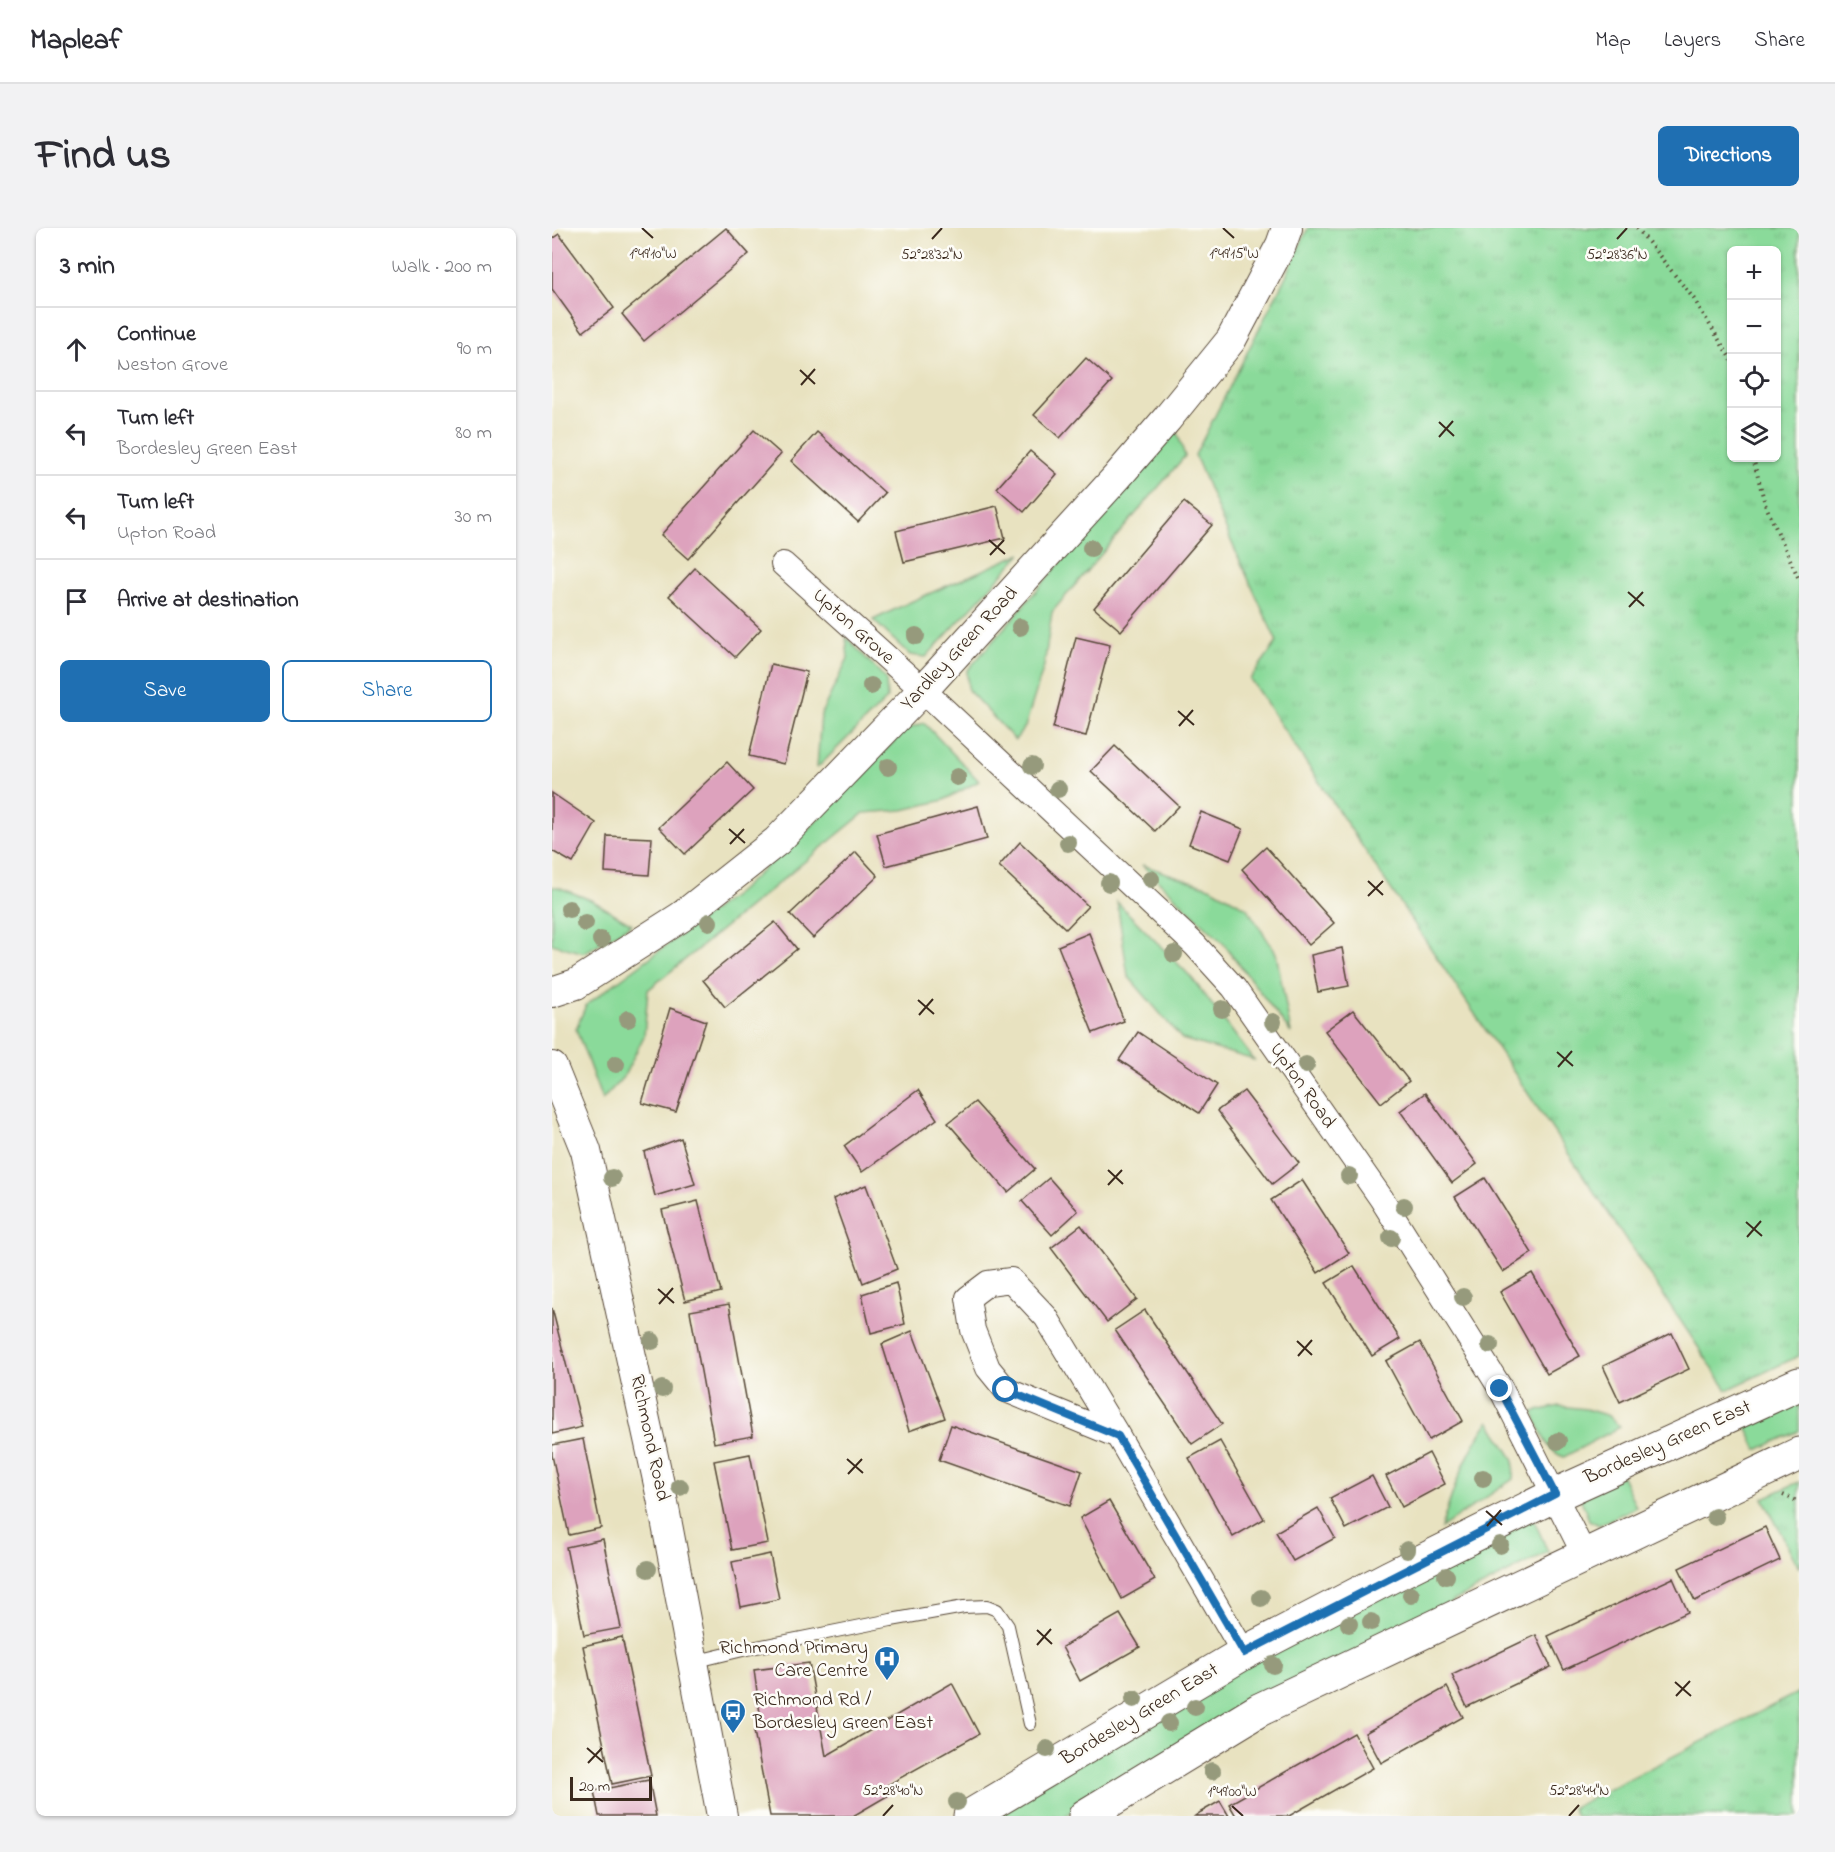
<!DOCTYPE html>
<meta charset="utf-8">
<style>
body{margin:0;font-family:"Indie Flower",sans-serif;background:#f2f2f3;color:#2b2b33}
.controls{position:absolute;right:18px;top:18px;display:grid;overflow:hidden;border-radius:9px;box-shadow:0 2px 4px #0004}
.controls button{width:54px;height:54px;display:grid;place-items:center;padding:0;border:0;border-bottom:2px solid #e1e1e2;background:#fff;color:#2b2b33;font:30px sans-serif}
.scale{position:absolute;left:18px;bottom:15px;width:82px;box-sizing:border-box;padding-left:6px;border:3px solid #3b2a1e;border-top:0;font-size:16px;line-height:21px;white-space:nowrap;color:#3b2a1e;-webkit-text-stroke:4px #fdfcf7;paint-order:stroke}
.stop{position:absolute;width:18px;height:18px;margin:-14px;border:4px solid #1f6fb2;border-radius:50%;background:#fff}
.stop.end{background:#1f6fb2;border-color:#fff;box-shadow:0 2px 6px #0008}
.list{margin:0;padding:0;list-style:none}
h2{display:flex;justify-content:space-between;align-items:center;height:78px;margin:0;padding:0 24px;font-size:26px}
h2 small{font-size:20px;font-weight:400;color:#7c7c81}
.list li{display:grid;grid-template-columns:39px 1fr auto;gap:18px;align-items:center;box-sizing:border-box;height:84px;padding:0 24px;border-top:2px solid #e1e1e2}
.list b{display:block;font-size:22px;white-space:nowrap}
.list p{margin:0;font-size:20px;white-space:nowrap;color:#7c7c81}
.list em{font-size:20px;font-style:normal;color:#7c7c81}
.actions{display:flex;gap:12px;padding:18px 24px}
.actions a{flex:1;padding:14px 0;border:2px solid #1f6fb2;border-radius:9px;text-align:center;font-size:21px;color:#1f6fb2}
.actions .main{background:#1f6fb2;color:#fff}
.icon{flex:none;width:33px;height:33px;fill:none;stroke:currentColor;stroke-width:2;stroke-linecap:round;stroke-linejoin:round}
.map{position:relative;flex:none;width:1247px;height:1588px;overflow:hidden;border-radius:9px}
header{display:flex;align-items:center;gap:36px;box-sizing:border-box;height:84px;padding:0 30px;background:#fff;border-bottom:2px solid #e1e1e2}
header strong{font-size:28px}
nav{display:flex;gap:33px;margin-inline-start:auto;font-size:21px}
.intro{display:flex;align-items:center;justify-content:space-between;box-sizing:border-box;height:144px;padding:0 36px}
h1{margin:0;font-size:42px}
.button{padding:15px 27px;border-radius:9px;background:#1f6fb2;color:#fff;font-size:21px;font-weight:700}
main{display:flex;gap:36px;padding:0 36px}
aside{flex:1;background:#fff;border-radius:9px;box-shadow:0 2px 4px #0004}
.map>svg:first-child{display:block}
.grass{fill:#8ada9a;stroke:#62825c;stroke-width:1.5}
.park{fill:url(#park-tufts);stroke:#62825c;stroke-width:1.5;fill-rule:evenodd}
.building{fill:#dda2bd}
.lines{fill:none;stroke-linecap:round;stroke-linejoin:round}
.service-casing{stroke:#554636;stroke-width:14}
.minor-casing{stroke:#554636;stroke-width:26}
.tertiary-casing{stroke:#554636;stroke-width:32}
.secondary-casing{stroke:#554636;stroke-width:35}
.path{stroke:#554636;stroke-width:4;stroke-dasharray:1.5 4.5;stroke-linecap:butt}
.service{stroke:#fff;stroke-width:12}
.minor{stroke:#fff;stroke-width:24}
.tertiary{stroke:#fff;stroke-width:30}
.secondary{stroke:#fff;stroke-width:33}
.tree{fill:#969a7b}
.route{stroke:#1f6fb2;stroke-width:8}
.ticks{fill:none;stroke:#3b2a1e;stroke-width:2}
.labels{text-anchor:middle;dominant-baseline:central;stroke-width:5;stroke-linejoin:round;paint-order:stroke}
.street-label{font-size:20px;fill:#3b2a1e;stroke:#fdfcf7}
.poi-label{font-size:20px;fill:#3b2a1e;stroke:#fdfcf7;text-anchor:end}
.ticks-label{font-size:15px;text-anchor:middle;fill:#3b2a1e;stroke:#fdfcf7;stroke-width:5;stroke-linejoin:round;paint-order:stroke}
</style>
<header>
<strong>Mapleaf</strong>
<nav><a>Map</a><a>Layers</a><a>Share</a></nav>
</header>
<div class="intro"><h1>Find us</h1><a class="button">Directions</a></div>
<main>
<aside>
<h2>3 min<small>Walk · 200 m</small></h2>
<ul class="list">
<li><svg class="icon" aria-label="ahead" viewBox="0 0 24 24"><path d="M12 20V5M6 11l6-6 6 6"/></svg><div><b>Continue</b><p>Neston Grove</p></div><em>90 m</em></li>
<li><svg class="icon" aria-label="left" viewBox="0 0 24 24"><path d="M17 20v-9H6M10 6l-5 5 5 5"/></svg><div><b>Turn left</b><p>Bordesley Green East</p></div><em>80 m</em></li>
<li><svg class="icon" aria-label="left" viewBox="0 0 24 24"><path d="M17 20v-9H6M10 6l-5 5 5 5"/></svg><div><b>Turn left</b><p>Upton Road</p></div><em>30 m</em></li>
<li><svg class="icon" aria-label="arrive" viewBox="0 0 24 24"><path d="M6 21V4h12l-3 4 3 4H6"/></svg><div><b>Arrive at destination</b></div></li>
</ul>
<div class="actions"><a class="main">Save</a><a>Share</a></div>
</aside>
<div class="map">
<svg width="1247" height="1588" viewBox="0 0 1247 1588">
<defs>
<pattern id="park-tufts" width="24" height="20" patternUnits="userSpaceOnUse" patternTransform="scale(1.5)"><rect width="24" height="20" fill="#8ada9a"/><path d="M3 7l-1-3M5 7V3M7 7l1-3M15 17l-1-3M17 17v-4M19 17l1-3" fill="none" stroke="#78bb84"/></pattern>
</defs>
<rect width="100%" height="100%" fill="#fdfcf7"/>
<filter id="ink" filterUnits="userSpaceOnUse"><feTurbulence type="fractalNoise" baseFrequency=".0167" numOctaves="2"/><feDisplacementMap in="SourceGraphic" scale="12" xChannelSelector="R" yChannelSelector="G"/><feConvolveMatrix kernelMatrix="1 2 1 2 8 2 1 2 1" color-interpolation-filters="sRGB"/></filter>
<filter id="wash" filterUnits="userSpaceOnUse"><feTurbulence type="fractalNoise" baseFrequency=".008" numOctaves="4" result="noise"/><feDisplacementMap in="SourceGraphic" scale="24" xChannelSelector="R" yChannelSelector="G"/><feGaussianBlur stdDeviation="1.35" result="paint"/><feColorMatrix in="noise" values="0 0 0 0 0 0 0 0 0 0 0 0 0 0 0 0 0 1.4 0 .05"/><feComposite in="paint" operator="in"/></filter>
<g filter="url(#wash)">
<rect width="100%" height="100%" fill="#e8e2c0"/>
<g class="grass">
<polygon points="624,201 633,228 500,384 492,438 473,499 463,512 416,462 415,443"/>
<polygon points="470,325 374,429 358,427 321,392 356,375"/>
<polygon points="294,409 334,451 335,471 265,540 269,486 296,430"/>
<polygon points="372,495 427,553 392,572 351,582 312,585 96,762 92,808 72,848 50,872 24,801 34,777 185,665 254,603 354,501"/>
<polygon points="590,637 660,660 695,680 724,725 739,805 671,715"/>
<polygon points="0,659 6,659 41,673 80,696 32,725 0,716"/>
<polygon points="565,674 639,749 702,832 630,811 576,748"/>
<polygon points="1247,1168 1247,1203 1205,1222 1191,1192"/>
<path d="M 1007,1178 L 1034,1181 L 1057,1188 L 1068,1199 L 1012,1229 C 992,1223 989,1201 981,1184 Z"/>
<path d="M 937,1193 L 962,1232 L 961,1251 L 889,1300 C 902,1259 912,1229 937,1193 Z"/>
<polygon points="1070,1248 1084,1279 1047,1297 1037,1292 1028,1269"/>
<polygon points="981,1290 996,1324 705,1475 513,1588 436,1588 697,1435"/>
</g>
<g class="park">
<path d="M 756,0 L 1247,0 L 1247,1128 L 1175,1162 L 698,451 L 725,414 L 679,313 L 643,227 L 736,44 ZM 1224,22 L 1224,230 L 1180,230 L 1180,22 Z"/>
<polygon points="1247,1254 1247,1340 1211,1270"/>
<polygon points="1247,1464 1247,1588 1024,1588 1020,1580"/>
</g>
<g id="blocks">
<g class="building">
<polygon points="174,0 197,26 92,113 70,86"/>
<polygon points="7,6 62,80 31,104 0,61 0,11"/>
<polygon points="534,130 560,153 508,210 482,187"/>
<polygon points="202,202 229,226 136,331 109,307"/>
<polygon points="265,204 333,265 306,294 239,233"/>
<polygon points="478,223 505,246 472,284 445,260"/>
<polygon points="632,274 660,297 569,403 542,380"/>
<polygon points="445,278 453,310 352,334 344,303"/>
<polygon points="143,340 209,401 183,429 117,368"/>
<polygon points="524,409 558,417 534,508 501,500"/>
<polygon points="219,436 255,444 232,536 197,528"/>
<polygon points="563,518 627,578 603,603 539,543"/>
<polygon points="175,534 201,562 133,626 107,599"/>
<polygon points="0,565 44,595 21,635 0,623"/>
<polygon points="426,578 435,611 334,638 325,606"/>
<polygon points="649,584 691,601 678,632 637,616"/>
<polygon points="55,608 100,610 97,647 53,644"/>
<polygon points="468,614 536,678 514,701 447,638"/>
<polygon points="714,619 782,695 757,717 690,641"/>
<polygon points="304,624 326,648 261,710 238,686"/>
<polygon points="223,694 245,721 173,779 151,752"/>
<polygon points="537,705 572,793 541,805 506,718"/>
<polygon points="790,720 797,758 766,764 759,727"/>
<polygon points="118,780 154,793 124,884 90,875"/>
<polygon points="801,782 857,853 829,875 773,803"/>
<polygon points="586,804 665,857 647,885 567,832"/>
<polygon points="366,862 385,891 310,944 292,918"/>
<polygon points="692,863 747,935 720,956 665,883"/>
<polygon points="873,865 925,936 900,955 848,883"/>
<polygon points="423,874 483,941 456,964 396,895"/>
<polygon points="129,910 143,956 103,968 92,924"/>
<polygon points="497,950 526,983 500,1007 470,973"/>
<polygon points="933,950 980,1025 951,1044 903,969"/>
<polygon points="750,952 797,1025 766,1045 719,972"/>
<polygon points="314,957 345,1041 311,1055 281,971"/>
<polygon points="146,973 169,1064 133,1073 110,982"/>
<polygon points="529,997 585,1071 555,1094 499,1020"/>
<polygon points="802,1038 848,1111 820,1128 774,1055"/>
<polygon points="980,1045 1028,1128 995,1146 948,1064"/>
<polygon points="344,1055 353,1096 319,1105 310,1066"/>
<polygon points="177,1076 201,1208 162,1215 138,1083"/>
<polygon points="0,1080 30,1199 0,1206"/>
<polygon points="593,1082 670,1196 640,1216 563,1102"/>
<polygon points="360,1103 393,1190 357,1203 330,1116"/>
<polygon points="1120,1105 1137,1141 1068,1174 1051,1138"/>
<polygon points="868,1114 911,1193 877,1212 834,1133"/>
<polygon points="399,1197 530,1243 518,1278 387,1232"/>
<polygon points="31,1211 49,1300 17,1307 0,1227 0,1217"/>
<polygon points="668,1213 712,1291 681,1309 637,1230"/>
<polygon points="877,1225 893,1256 850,1279 834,1248"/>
<polygon points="198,1226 216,1315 180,1322 162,1233"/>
<polygon points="820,1248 836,1279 794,1301 778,1270"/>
<polygon points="557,1273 603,1352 570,1371 528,1290"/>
<polygon points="766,1280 783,1310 741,1333 724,1304"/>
<polygon points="1213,1299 1228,1332 1143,1373 1127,1340"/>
<polygon points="51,1311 69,1400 32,1407 14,1319"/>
<polygon points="218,1326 227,1371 189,1379 180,1334"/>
<polygon points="1121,1350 1136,1384 1012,1442 996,1408"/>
<polygon points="568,1386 588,1419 528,1453 510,1419"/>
<polygon points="984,1407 999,1439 915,1479 900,1447"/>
<polygon points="70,1409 99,1548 60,1556 31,1418"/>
<polygon points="257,1435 274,1528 400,1455 427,1506 332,1559 337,1567 301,1588 218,1588 202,1503 210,1500 202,1442"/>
<polygon points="895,1459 911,1489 829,1535 813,1505"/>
<polygon points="802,1505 821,1540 737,1588 684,1588 677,1576"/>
<polygon points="97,1552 104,1588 47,1588 42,1563"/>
<polygon points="668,1573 677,1588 643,1588 649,1584"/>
</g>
</g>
</g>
<g filter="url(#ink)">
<use href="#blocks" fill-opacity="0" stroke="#554636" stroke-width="1.5"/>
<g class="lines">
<defs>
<polyline id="service" points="141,1434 195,1421 339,1392 412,1379 435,1378 445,1382 456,1398 478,1496"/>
<g id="minor">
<polyline points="231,336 371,462 643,717 682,760 829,970 949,1161 1033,1328"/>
<polyline points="566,1208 454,1162 436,1140 421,1102 416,1070 436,1055 459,1052 494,1089 566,1208 692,1425"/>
</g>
<g id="tertiary">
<polyline points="0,764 24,756 129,689 225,613 371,462 565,249 615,191 679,112 729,17 735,0"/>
<polyline points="0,839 34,923 110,1270 170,1588"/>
</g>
<g id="secondary">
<polyline points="418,1588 692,1425 838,1349 1003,1267 1247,1156"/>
<polyline points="533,1588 707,1482 1247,1226"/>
</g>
</defs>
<use href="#service" class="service-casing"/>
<use href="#minor" class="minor-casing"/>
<use href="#tertiary" class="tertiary-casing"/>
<use href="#secondary" class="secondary-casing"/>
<g class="path">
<polyline points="1085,0 1142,71 1180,133"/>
<polyline points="1201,230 1213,276 1247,351"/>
<polyline points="1231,1267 1247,1274"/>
</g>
<use href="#service" class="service"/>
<use href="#minor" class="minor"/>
<use href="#tertiary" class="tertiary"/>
<use href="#secondary" class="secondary"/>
</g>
<g class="tree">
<circle cx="539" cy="320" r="9"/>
<circle cx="468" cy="399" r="9"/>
<circle cx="364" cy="408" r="9"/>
<circle cx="319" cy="458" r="9"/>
<circle cx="480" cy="538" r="9"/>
<circle cx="336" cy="539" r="9"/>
<circle cx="405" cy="549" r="9"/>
<circle cx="506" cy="561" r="9"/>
<circle cx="516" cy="615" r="9"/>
<circle cx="599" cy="651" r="9"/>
<circle cx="557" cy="655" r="9"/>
<circle cx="17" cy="681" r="9"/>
<circle cx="157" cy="694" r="9"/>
<circle cx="33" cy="695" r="9"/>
<circle cx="49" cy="712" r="9"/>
<circle cx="622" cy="726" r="9"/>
<circle cx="670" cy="781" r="9"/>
<circle cx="76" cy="791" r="9"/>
<circle cx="721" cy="794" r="9"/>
<circle cx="64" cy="836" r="9"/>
<circle cx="754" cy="837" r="9"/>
<circle cx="797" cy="948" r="9"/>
<circle cx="60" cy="950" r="9"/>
<circle cx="852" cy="978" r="9"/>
<circle cx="839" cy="1010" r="9"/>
<circle cx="911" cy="1069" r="9"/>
<circle cx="100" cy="1113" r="9"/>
<circle cx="938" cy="1117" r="9"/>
<circle cx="110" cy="1161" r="9"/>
<circle cx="1006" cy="1213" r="9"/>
<circle cx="931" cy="1250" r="9"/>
<circle cx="128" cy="1259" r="9"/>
<circle cx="1163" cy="1289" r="9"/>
<circle cx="948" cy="1317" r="9"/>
<circle cx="855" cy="1322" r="9"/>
<circle cx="96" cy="1341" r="9"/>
<circle cx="894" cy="1348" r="9"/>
<circle cx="859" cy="1367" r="9"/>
<circle cx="709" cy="1370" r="9"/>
<circle cx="819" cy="1394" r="9"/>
<circle cx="797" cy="1396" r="9"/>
<circle cx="721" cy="1437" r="9"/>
<circle cx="582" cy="1471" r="9"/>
<circle cx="643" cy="1479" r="9"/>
<circle cx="617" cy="1495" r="9"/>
<circle cx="495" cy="1521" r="9"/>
<circle cx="660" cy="1543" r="9"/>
<circle cx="405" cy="1574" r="9"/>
</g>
</g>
<g class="lines" filter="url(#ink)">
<polyline class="route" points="454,1162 566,1208 692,1425 1003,1266 948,1161"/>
</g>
<path class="ticks" d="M 90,0 L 101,10M 671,0 L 682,10M 380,11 L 390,0M 1065,11 L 1075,0M 248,142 L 263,156M 249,157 L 263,141M 887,194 L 902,208M 887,209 L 901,193M 437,312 L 453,326M 438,327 L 452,312M 1076,364 L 1092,378M 1077,379 L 1091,364M 626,483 L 642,497M 627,498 L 641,482M 177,601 L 193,615M 178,616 L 192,601M 816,653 L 831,667M 816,668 L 831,653M 366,772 L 382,786M 367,787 L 381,771M 1005,824 L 1021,838M 1006,839 L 1020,823M 556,942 L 571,956M 556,957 L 570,942M 1194,994 L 1210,1008M 1195,1009 L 1209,993M 106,1061 L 122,1075M 107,1076 L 121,1060M 745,1113 L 760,1127M 746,1128 L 760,1112M 295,1231 L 311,1245M 296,1246 L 310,1231M 934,1283 L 950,1297M 935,1298 L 949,1282M 485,1402 L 500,1416M 485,1417 L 499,1401M 1123,1454 L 1139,1468M 1124,1468 L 1138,1453M 35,1520 L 51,1534M 36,1535 L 50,1520M 680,1578 L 691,1588M 331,1588 L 341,1577M 1017,1588 L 1027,1577"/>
<defs>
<symbol id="hospital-pin" viewBox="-11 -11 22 30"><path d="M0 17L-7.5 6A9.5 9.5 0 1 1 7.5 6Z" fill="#1f6fb2" stroke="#fdfcf7"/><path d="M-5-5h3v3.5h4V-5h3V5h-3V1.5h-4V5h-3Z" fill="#fff"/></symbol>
<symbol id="bus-pin" viewBox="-11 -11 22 30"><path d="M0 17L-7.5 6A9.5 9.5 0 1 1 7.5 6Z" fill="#1f6fb2" stroke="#fdfcf7"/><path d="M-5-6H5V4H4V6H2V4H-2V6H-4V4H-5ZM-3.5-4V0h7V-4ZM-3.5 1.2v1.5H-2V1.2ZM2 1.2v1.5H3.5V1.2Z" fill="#fff"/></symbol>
</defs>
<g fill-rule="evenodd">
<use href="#hospital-pin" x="320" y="1416" width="30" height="40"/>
<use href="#bus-pin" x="166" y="1469" width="30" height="40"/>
</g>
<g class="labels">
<g class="street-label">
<text transform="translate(301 399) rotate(42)">Upton Grove</text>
<text transform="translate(408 421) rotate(-47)">Yardley Green Road</text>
<text transform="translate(750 858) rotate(55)">Upton Road</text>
<text transform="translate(97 1210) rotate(78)">Richmond Road</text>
<text transform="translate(1116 1215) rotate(-24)">Bordesley Green East</text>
<text transform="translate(588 1487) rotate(-31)">Bordesley Green East</text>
</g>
<g class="poi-label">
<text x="316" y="1420">Richmond Primary<tspan x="316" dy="23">Care Centre</tspan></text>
<text x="201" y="1472" text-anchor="start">Richmond Rd /<tspan x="201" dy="23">Bordesley Green East</tspan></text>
</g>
</g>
<g class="ticks-label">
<text x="101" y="30">1°49'10"W</text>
<text x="682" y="30">1°49'15"W</text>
<text x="380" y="31">52°28'32"N</text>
<text x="1065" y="31">52°28'36"N</text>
<text x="341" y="1567">52°28'40"N</text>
<text x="1027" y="1567">52°28'44"N</text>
<text x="680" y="1568">1°49'00"W</text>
</g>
</svg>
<div class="controls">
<button>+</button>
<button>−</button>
<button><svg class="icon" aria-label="locate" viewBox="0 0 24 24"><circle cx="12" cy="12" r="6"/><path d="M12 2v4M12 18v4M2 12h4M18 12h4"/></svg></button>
<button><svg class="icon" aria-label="layers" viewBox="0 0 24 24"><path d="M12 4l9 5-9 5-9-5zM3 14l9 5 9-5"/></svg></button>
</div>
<div class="scale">20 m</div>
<div class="stop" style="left:454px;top:1162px"></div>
<div class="stop end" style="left:948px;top:1161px"></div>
</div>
</main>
